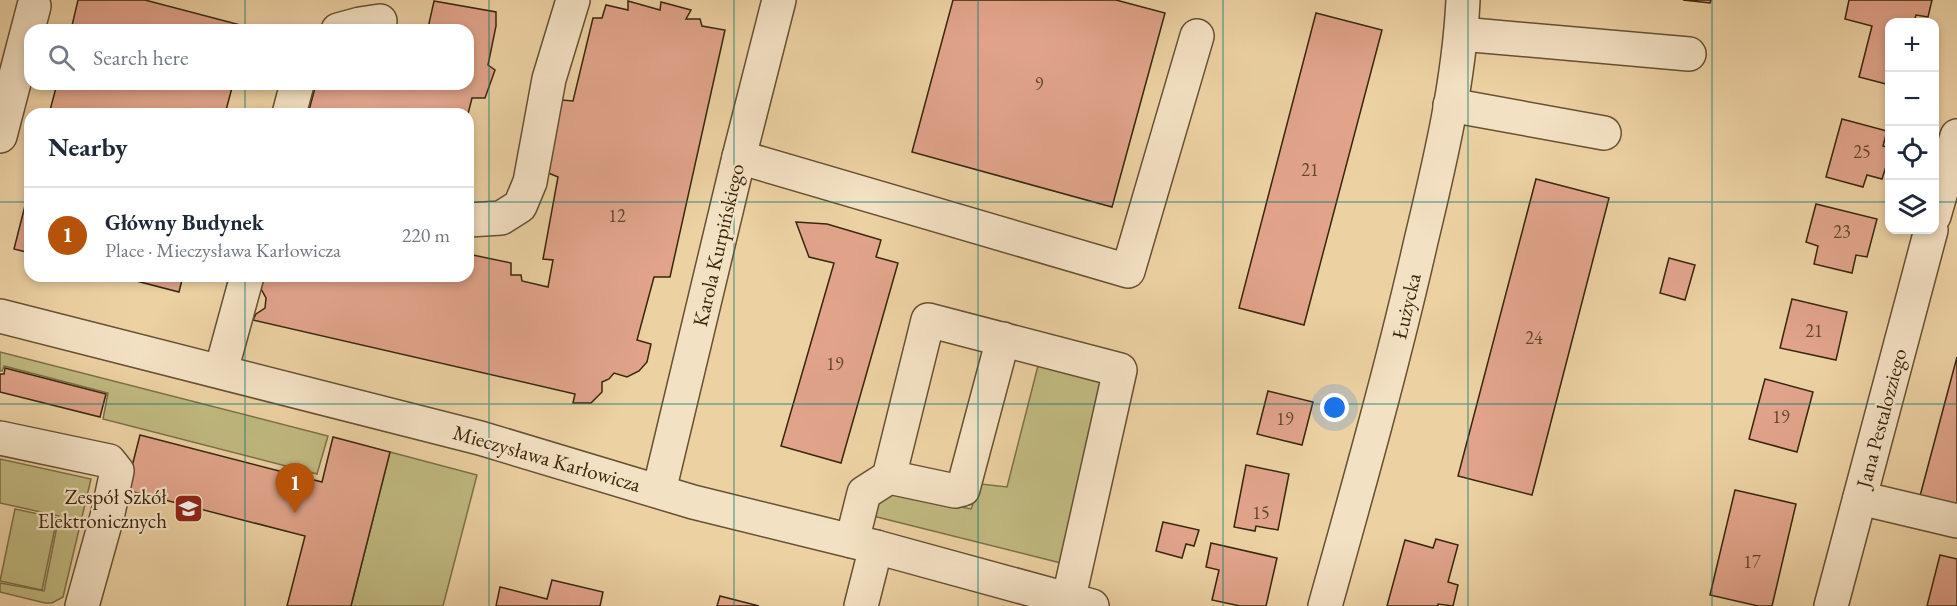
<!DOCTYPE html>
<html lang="en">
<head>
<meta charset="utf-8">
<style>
	body { margin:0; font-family:"EB Garamond",serif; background:#f2f2f3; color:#1f2937 }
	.controls { position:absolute; right:18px; top:18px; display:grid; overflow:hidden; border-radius:12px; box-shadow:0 3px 9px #0003 }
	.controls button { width:54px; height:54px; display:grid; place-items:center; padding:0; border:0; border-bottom:2px solid #e0e1e3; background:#fff; color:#1f2937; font:30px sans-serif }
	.you { position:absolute; left:1335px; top:408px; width:21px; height:21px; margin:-15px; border:4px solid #fff; border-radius:50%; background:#1a73e8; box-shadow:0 0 0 9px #1a73e833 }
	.badge { display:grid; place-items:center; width:39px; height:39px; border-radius:50%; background:#b45309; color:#fff; font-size:20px; font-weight:700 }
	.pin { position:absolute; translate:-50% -50px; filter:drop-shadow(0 2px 3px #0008) }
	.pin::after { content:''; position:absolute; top:32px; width:21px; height:18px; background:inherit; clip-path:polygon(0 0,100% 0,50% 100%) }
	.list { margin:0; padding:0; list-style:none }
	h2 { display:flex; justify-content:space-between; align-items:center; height:78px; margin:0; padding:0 24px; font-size:26px }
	h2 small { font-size:20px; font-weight:400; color:#747a83 }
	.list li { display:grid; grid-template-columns:39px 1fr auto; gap:18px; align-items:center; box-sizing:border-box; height:96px; padding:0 24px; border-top:2px solid #e0e1e3 }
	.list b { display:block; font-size:22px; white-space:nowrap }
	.list p { margin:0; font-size:20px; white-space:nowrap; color:#747a83 }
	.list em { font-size:20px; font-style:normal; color:#747a83 }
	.icon { flex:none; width:33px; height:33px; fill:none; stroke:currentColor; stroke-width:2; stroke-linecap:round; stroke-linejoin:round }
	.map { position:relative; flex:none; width:1957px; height:606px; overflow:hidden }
	.search { position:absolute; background:#fff; box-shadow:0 3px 9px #0003; left:24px; top:24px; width:450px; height:66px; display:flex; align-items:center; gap:15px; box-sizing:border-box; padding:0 21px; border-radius:18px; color:#747a83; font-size:22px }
	.panel { position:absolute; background:#fff; box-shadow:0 3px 9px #0003; left:24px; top:108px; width:450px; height:174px; border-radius:18px }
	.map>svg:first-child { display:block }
	.green { fill:#c0b980; stroke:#7c7046; stroke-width:1.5 }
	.building { fill:#e1a48b; stroke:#39260d; stroke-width:1.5 }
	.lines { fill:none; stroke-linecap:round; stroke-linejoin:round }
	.minor-casing { stroke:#665132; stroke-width:36 }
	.minor { stroke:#f3e1c3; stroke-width:33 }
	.grid { fill:none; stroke:#0f766e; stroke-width:1.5; stroke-opacity:0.55 }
	.labels { text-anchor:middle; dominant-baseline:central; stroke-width:4.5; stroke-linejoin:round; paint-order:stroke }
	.number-label { font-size:18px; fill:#63462c }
	.street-label { font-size:21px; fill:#39260d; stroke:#f3e1c3 }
	.poi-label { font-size:21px; fill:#39260d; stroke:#f3e1c3; text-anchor:end }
</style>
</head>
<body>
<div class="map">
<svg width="1957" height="606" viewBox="0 0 1957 606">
	<rect width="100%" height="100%" fill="#ecd1a3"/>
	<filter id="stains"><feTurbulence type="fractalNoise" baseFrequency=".00333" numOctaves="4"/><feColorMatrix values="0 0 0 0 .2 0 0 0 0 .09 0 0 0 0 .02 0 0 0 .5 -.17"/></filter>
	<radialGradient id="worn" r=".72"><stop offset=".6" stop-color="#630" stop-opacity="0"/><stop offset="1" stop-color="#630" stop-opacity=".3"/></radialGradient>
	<g class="green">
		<polygon points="0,352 328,436 317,474 103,419 108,393 4,366 2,371 0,371"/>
		<polygon points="1040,358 1100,374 1108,387 1061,563 869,515 882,491 971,509 981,484 1007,487"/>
		<polygon points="390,452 477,475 443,606 351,606"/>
		<polygon points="0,459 91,479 63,597 52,603 45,603 0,592 0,583 44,591 59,516 0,503"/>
		<polygon points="15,509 57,518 42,590 0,581"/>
	</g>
	<g class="building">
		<polygon points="78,0 145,0 248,27 247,30 71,30"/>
		<polygon points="953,0 1116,0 1165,13 1112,207 912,152"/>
		<polygon points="1683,0 1711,0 1710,3"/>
		<polygon points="1849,0 1932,0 1928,17 1916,15 1914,22 1890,22 1890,85 1859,77 1872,26 1845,19"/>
		<polygon points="434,1 496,12 496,26 488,65 495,70 485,98 472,98 468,114 308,114 316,84 468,84 468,30 415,30 416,26 428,28"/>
		<polygon points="628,1 660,10 661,2 691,10 686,19 700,19 702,26 725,30 670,277 654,277 637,340 651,344 647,362 639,371 627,377 614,373 609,379 602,382 602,392 591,403 573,403 575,394 253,320 256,314 265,308 266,298 260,287 262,276 468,276 468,254 511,263 511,275 521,275 522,281 548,287 553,260 543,259 558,177 546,172 562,100 573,101 593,18 602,18 606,5 628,10"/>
		<polygon points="1316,13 1382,30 1304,325 1239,308"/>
		<polygon points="57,84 233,84 225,114 49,114"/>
		<polygon points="1842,119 1887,131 1883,146 1890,148 1890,154 1882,179 1867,175 1863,187 1826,177"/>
		<polygon points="1536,179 1609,198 1532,495 1458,476"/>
		<polygon points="30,186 30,253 14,249"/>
		<polygon points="1816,204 1877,219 1867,257 1856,255 1852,273 1814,264 1818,246 1806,242"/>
		<polygon points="796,222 827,224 881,240 876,257 898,263 841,463 781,446 834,263 809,257"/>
		<polygon points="1669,258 1695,265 1685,300 1660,293"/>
		<polygon points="117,276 183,276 179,292"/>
		<polygon points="1792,299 1847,312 1836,360 1780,348"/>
		<polygon points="1957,357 1957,505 1920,496"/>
		<polygon points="5,368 106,394 100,417 0,392 0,374 4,374"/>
		<polygon points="1765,379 1813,392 1797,452 1749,439"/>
		<polygon points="1268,391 1313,402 1302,445 1257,434"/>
		<polygon points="140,435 322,482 333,437 390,452 351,606 287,606 305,536 126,490"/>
		<polygon points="1246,465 1289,474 1278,530 1256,526 1255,531 1234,527"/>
		<polygon points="1735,490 1796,504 1772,606 1758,606 1710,595"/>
		<polygon points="1163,522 1199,530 1194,546 1186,544 1182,558 1156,551"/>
		<polygon points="1436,539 1458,545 1448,582 1458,585 1453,606 1438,604 1438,606 1387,606 1405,540 1433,548"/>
		<polygon points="1211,543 1277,558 1266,606 1240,606 1212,600 1219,570 1206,567"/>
		<polygon points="1940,555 1957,559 1957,606 1927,606"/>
		<polygon points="552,580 603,592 600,606 496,606 500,587 547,599"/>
		<polygon points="720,596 759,606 717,606"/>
	</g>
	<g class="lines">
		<defs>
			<g id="minor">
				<polyline points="338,30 360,24 380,21"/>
				<polyline points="1461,34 1689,54"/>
				<polyline points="1450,105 1604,133"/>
				<polyline points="289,114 297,84"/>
				<polyline points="0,136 34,6"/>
				<polyline points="739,157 1128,271 1197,36"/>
				<polyline points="1934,216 1957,136"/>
				<polyline points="468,220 501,218 520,206 530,182 549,79 573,0"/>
				<polyline points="0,316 480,438 693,502 876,547 1092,606"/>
				<polyline points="221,371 247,276"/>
				<polyline points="0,438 109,461 117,471 108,513 82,606"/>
				<polyline points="889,477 955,491 963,489 1003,339"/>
				<polyline points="659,491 739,157 779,0"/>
				<polyline points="1860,498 1957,521"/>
				<polyline points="852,541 864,493 889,477 928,320 1120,370 1067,606"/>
				<polyline points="861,606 876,547"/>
				<path d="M1325 606C1359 485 1393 364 1421 241 1440 162 1459 82 1463 0"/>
				<polyline points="1831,606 1931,230"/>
			</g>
		</defs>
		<use href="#minor" class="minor-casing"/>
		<use href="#minor" class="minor"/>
	</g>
	<path class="grid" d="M245 0V30M489 0V606M734 0V606M978 0V606M1223 0V606M1468 0V606M1712 0V606M245 84V114M0 202H30M468 202H1890M1934 202H1957M245 276V606M0 404H1957"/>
	<defs>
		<symbol id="school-square" viewBox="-11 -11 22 22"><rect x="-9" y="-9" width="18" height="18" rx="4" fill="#8f2418" stroke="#f3e1c3"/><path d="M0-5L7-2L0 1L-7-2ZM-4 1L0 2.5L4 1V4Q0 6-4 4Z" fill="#fff"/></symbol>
	</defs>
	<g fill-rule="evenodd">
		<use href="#school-square" x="172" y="492" width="33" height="33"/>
	</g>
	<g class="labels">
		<g class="number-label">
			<text x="1039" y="83">9</text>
			<text x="1862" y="151">25</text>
			<text x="1310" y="169">21</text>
			<text x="617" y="215">12</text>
			<text x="1842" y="231">23</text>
			<text x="1814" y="330">21</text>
			<text x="1534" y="337">24</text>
			<text x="835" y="363">19</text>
			<text x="1781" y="416">19</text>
			<text x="1285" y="418">19</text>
			<text x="1261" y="512">15</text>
			<text x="1752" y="561">17</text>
		</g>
		<g class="street-label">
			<text transform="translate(718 245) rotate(-77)">Karola Kurpińskiego</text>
			<text transform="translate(1406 306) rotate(-77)">Łużycka</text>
			<text transform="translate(1881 418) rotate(-75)">Jana Pestalozziego</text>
			<text transform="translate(547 458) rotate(16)">Mieczysława Karłowicza</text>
		</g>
		<g class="poi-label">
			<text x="167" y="496">Zespół Szkół<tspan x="167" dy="24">Elektronicznych</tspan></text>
		</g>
	</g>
	<rect width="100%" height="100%" filter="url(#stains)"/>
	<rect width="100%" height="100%" fill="url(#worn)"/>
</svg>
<div class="controls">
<button>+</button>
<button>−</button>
<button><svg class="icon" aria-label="locate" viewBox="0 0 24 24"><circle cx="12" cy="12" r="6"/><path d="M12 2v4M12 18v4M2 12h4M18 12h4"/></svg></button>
<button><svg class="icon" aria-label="layers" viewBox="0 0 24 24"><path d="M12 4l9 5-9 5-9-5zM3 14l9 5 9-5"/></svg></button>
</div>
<div class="you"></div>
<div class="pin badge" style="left:295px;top:513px">1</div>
<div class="search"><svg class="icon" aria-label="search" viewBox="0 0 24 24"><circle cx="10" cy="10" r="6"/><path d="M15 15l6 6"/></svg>Search here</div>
<section class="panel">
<h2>Nearby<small></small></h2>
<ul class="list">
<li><span class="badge">1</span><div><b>Główny Budynek</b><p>Place · Mieczysława Karłowicza</p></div><em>220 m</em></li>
</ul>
</section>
</div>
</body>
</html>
